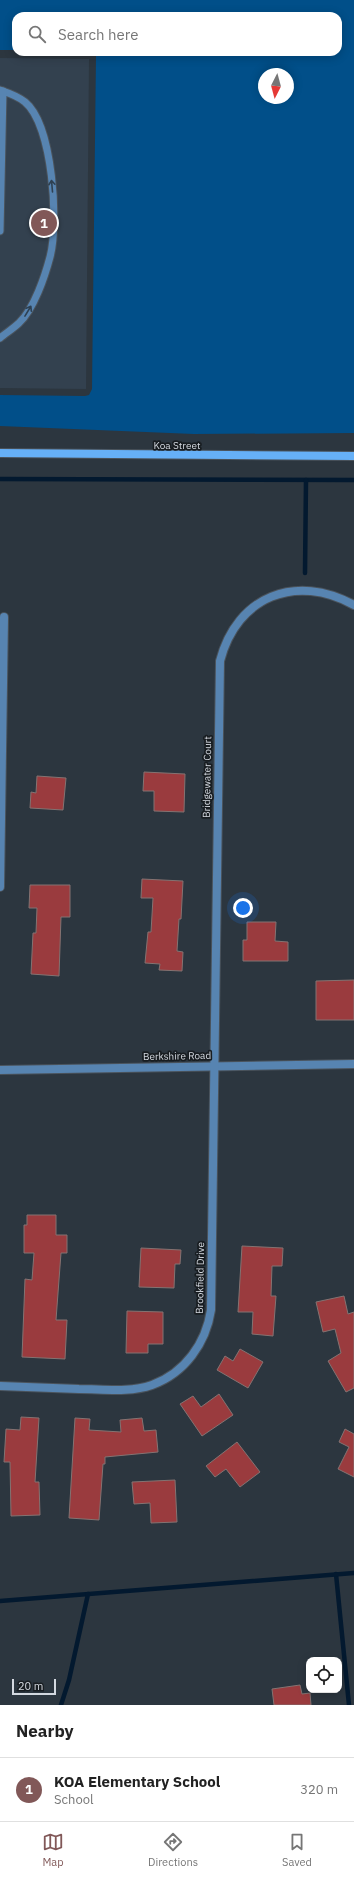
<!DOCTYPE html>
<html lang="en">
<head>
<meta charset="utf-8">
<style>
	body { margin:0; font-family:"IBM Plex Sans",sans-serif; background:#f6f6f6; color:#222 }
	.controls { position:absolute; right:12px; bottom:12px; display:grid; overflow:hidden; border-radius:8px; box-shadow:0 2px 10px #0003 }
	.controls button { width:36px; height:36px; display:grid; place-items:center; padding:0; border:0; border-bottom:1px solid #e0e0e0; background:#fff; color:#222; font:20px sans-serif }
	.compass { position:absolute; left:258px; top:68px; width:36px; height:36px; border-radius:50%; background:#fff; box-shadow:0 2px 10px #0003; rotate:186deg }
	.scale { position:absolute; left:12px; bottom:10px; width:44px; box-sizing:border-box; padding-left:4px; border:2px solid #d4d9e0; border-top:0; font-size:11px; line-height:14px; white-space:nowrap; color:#d4d9e0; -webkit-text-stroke:3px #181d21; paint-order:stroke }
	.you { position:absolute; left:243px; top:908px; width:14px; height:14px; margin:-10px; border:3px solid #fff; border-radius:50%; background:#1a73e8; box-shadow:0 0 0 6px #1a73e833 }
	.badge { display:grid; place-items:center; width:26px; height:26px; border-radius:50%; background:#815858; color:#fff; font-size:13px; font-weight:700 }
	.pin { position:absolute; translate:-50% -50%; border:2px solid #fff; box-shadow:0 1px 4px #0006 }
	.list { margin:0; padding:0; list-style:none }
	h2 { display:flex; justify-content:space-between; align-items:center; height:52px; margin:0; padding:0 16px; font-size:17px }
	h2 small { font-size:13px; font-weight:400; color:#767676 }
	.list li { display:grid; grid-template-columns:26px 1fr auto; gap:12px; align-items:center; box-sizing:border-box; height:64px; padding:0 16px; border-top:1px solid #e0e0e0 }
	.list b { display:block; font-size:15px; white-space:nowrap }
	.list p { margin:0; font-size:13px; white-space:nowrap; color:#767676 }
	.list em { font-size:13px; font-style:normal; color:#767676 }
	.icon { flex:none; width:22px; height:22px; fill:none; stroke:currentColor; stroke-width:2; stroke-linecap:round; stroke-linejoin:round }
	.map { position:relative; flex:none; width:354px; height:1705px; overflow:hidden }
	.search { position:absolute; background:#fff; box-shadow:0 2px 10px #0003; left:12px; right:12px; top:12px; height:44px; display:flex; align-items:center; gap:10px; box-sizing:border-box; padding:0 14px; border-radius:12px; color:#767676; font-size:15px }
	.sheet { height:116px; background:#fff }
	nav { display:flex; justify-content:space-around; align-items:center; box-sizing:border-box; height:56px; border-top:1px solid #e0e0e0; background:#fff; font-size:11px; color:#767676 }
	nav a { display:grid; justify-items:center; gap:2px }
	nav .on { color:#815858 }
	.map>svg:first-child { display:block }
	.built { fill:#33414f }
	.green { fill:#014f89; fill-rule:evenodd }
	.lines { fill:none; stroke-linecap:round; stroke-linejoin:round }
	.stream { stroke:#03192f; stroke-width:4.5 }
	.building { fill:#9a3b3e; stroke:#847372 }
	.lane-casing { stroke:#4a535c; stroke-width:9 }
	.street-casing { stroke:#4a535c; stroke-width:10 }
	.secondary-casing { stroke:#4a535c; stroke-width:10 }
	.lane { stroke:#5784b1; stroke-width:7 }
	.street { stroke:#5784b1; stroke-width:8 }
	.secondary { stroke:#66b0f7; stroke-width:8 }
	.oneway { stroke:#2e4153 }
	.labels { text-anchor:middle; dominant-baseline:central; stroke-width:3.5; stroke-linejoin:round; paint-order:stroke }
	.street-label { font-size:10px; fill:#d4d9e0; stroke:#181d21 }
</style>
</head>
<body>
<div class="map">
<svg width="354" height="1705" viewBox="0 0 354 1705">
	<rect width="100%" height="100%" fill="#2c363f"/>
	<polygon class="built" points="0,58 89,59 86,389 0,388"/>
	<path class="green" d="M0 0H354V433L194 434 0 426V395L85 396 89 395 92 389 96 56 91 52H338V16H16V50H0ZM264 74H288V98H264Z"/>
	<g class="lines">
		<g class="stream">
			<polyline points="0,479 354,480"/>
			<polyline points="305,573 306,480"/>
			<polyline points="336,1574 349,1705"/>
			<polyline points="0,1601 354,1573"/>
			<polyline points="61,1705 69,1680 88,1594"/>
		</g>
	</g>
	<g class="building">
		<polygon points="144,772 185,774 184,812 154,811 154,791 143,791"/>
		<polygon points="37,776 66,778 63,810 30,808 31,792 36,793"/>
		<polygon points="142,879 183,881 181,919 179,919 177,951 183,952 182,971 159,970 160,964 145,963 148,932 151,932 153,898 141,898"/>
		<polygon points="30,885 70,885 70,917 61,917 59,976 31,974 33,933 36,933 37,908 29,908"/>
		<polygon points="247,922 276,922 275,941 288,942 288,961 243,961 243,940 247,940"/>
		<polygon points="354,980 354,1020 316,1020 316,981"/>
		<polygon points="27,1215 56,1215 56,1235 67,1235 67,1253 61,1253 56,1320 67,1320 65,1359 22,1357 25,1279 32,1280 34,1253 24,1253 24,1225 27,1225"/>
		<polygon points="242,1246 283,1248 282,1266 272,1266 271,1296 276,1296 273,1336 252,1334 253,1312 238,1312"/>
		<polygon points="141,1248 181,1250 180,1264 175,1264 174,1288 139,1287"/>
		<polygon points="344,1296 348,1314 354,1312 354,1388 346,1392 328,1361 341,1353 335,1329 323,1332 316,1302"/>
		<polygon points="127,1311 163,1312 163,1344 148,1344 148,1353 126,1353"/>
		<polygon points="240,1349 263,1362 248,1388 217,1370 225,1356 233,1361"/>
		<polygon points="219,1394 233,1415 202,1436 180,1404 193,1396 201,1407"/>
		<polygon points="21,1417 39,1418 35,1482 39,1482 40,1515 11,1516 10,1462 4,1462 6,1429 20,1430"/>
		<polygon points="75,1418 90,1419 89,1430 121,1432 120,1420 142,1418 144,1431 156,1430 158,1452 105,1457 105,1464 103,1464 99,1520 69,1518"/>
		<polygon points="345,1429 354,1434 354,1477 338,1469 349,1447 339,1442"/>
		<polygon points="237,1442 260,1472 240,1487 226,1469 215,1477 206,1466"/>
		<polygon points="175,1480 177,1522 151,1523 150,1503 134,1504 132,1482"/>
		<polygon points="300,1685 302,1694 310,1693 311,1705 274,1705 272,1689"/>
	</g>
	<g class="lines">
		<defs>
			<g id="lane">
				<path d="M0 90C9 93 18 96 25 102 53 125 59 224 50 257 45 276 34 309 19 323 14 328 6 333 0 338"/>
				<polyline points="0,231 3,91"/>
			</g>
			<g id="street">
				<polyline points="0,887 4,617"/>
				<polyline points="0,1070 354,1064"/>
				<path d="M0 1386C26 1387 53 1388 79 1389 103 1389 129 1393 152 1385 185 1373 206 1343 211 1310L220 661C237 596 296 573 354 605"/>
			</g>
			<polyline id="secondary" points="0,453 354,456"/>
		</defs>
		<use href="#lane" class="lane-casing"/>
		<use href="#street" class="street-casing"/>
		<use href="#secondary" class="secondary-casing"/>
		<use href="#lane" class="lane"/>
		<use href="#street" class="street"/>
		<use href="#secondary" class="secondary"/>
	</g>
	<defs><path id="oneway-shaft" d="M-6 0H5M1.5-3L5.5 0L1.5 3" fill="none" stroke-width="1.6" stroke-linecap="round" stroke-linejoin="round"/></defs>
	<g class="oneway">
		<use href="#oneway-shaft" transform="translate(52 186) rotate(-95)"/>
		<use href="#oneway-shaft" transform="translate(28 311) rotate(-59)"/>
	</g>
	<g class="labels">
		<g class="street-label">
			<text x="177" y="445">Koa Street</text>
			<text transform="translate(207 777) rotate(-89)">Bridgewater Court</text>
			<text transform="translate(177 1056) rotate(-1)">Berkshire Road</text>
			<text transform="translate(200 1278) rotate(-89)">Brookfield Drive</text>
		</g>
	</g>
</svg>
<div class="controls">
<button><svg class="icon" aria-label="locate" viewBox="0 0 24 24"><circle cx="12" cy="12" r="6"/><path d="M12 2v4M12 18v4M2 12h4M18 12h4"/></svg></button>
</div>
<svg class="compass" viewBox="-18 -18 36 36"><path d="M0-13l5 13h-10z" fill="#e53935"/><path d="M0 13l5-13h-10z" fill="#767676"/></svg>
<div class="scale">20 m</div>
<div class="you"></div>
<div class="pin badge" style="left:44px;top:223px">1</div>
<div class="search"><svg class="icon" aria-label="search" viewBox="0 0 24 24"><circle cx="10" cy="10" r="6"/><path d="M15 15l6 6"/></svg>Search here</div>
</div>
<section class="sheet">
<h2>Nearby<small></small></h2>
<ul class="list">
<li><span class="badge">1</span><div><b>KOA Elementary School</b><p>School</p></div><em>320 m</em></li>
</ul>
</section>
<nav>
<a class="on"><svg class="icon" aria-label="map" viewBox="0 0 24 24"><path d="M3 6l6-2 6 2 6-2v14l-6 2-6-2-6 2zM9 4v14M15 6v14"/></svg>Map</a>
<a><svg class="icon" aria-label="directions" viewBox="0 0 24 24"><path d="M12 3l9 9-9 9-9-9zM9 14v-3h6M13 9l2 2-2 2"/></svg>Directions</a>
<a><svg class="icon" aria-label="saved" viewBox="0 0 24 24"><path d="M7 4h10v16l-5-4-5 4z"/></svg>Saved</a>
</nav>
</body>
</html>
